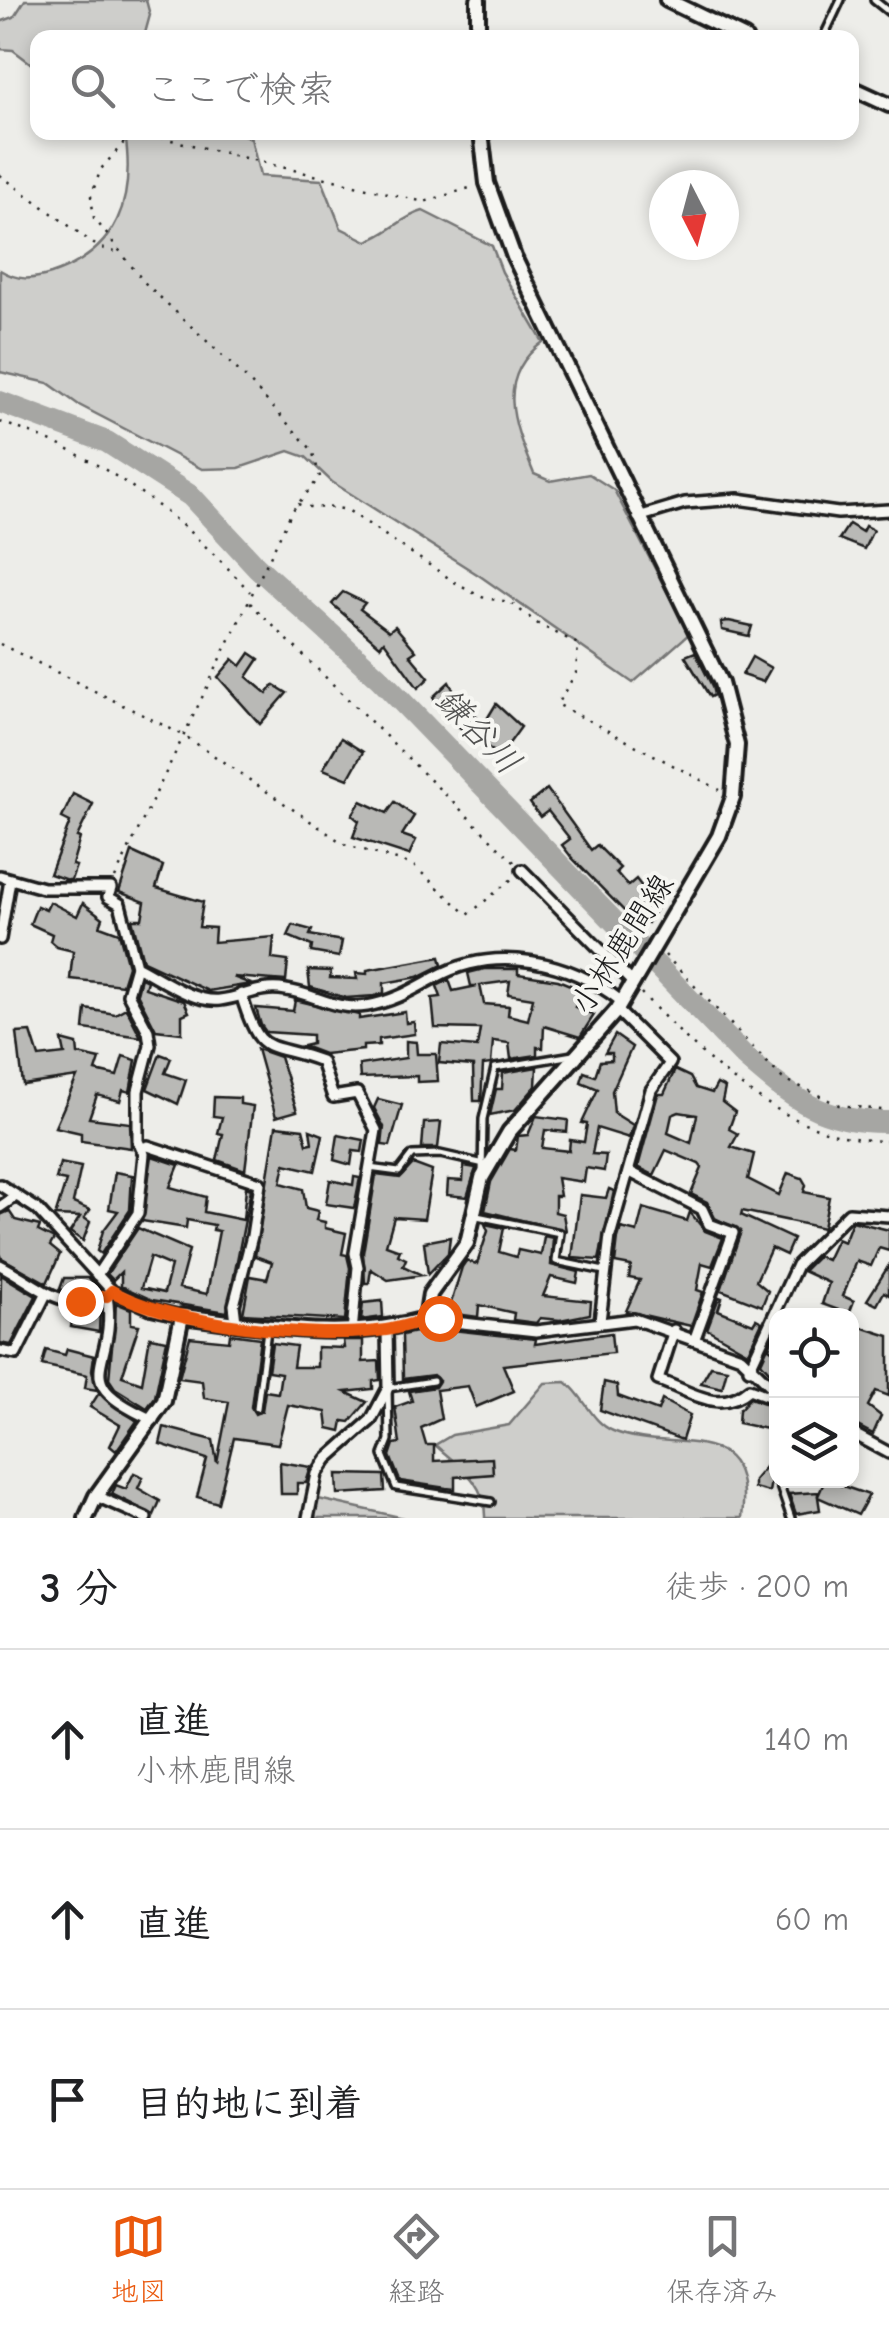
<!DOCTYPE html>
<html lang="ja">
<head>
<meta charset="utf-8">
<style>
	body { margin:0; font-family:"Comic Neue","Klee One",sans-serif; background:#f6f6f6; color:#202124 }
	.controls { position:absolute; right:30px; bottom:30px; display:grid; overflow:hidden; border-radius:20px; box-shadow:0 5px 15px #0003 }
	.controls button { width:90px; height:90px; display:grid; place-items:center; padding:0; border:0; border-bottom:2px solid #e0e0e0; background:#fff; color:#202124; font:50px sans-serif }
	.compass { position:absolute; left:649px; top:170px; width:90px; height:90px; border-radius:50%; background:#fff; box-shadow:0 5px 15px #0003; rotate:174deg }
	.stop { position:absolute; width:30px; height:30px; margin:-22px; border:8px solid #ea580c; border-radius:50%; background:#fff }
	.stop.end { background:#ea580c; border-color:#fff; box-shadow:0 2px 10px #0008 }
	.list { margin:0; padding:0; list-style:none }
	h2 { display:flex; justify-content:space-between; align-items:center; height:130px; margin:0; padding:0 40px; font-size:42px }
	h2 small { font-size:32px; font-weight:400; color:#757577 }
	.list li { display:grid; grid-template-columns:65px 1fr auto; gap:30px; align-items:center; box-sizing:border-box; height:180px; padding:0 40px; border-top:2px solid #e0e0e0 }
	.list b { display:block; font-size:38px; white-space:nowrap }
	.list p { margin:0; font-size:32px; white-space:nowrap; color:#757577 }
	.list em { font-size:32px; font-style:normal; color:#757577 }
	.icon { flex:none; width:55px; height:55px; fill:none; stroke:currentColor; stroke-width:2; stroke-linecap:round; stroke-linejoin:round }
	.map { position:relative; flex:none; width:889px; height:1518px; overflow:hidden }
	.search { position:absolute; background:#fff; box-shadow:0 5px 15px #0003; left:30px; right:30px; top:30px; height:110px; display:flex; align-items:center; gap:25px; box-sizing:border-box; padding:0 35px; border-radius:20px; color:#757577; font-size:38px }
	.sheet { height:670px; background:#fff }
	nav { display:flex; justify-content:space-around; align-items:center; box-sizing:border-box; height:140px; border-top:2px solid #e0e0e0; background:#fff; font-size:28px; color:#757577 }
	nav a { display:grid; justify-items:center; gap:5px }
	nav .on { color:#ea580c }
	.map>svg:first-child { display:block }
	.green { fill:#cececb; stroke:#757574; stroke-width:2.5 }
	.lines { fill:none; stroke-linecap:round; stroke-linejoin:round }
	.river { stroke:#a6a6a3; stroke-width:22 }
	.building { fill:#b9b9b6; stroke:#1c1c1c; stroke-width:2.5; fill-rule:evenodd }
	.lane-casing { stroke:#1c1c1c; stroke-width:12 }
	.street-casing { stroke:#1c1c1c; stroke-width:16 }
	.secondary-casing { stroke:#1c1c1c; stroke-width:20 }
	.path { stroke:#1c1c1c; stroke-width:2.5; stroke-dasharray:2.5 8; stroke-linecap:butt }
	.lane { stroke:#f6f6f2; stroke-width:5 }
	.street { stroke:#f6f6f2; stroke-width:9 }
	.secondary { stroke:#f6f6f2; stroke-width:12 }
	.route { stroke:#ea580c; stroke-width:12 }
	.labels { text-anchor:middle; dominant-baseline:central; stroke-width:8; stroke-linejoin:round; paint-order:stroke }
	.street-label { font-size:32px; fill:#1c1c1c; stroke:#f6f6f2 }
	.water-label { font-size:35px; font-style:italic; fill:#535352; stroke:#f6f6f2 }
</style>
</head>
<body>
<div class="map">
<svg width="889" height="1518" viewBox="0 0 889 1518">
	<rect width="100%" height="100%" fill="#edede9"/>
	<filter id="ink" filterUnits="userSpaceOnUse"><feTurbulence type="fractalNoise" baseFrequency=".01" numOctaves="2"/><feDisplacementMap in="SourceGraphic" scale="20" xChannelSelector="R" yChannelSelector="G"/><feConvolveMatrix kernelMatrix="1 2 1 2 8 2 1 2 1" color-interpolation-filters="sRGB"/></filter>
	<g filter="url(#ink)">
		<g class="green">
			<polygon points="25,0 146,0 150,15 144,37 38,38 37,68 13,50 0,49 0,22 14,17"/>
			<path d="M237 132 251 138 260 176 322 180 341 228 367 241C389 234 401 217 423 211L492 246 502 272 543 342C493 379 515 427 534 474L550 481 589 474 614 490 689 634 633 683 480 576 332 482 306 457 289 451 239 468 202 469 79 405 48 383 0 372V270C18 281 31 280 51 274 119 251 135 199 125 133Z"/>
			<path d="M566 1382C585 1396 591 1422 613 1431 673 1455 754 1415 742 1518H485C486 1482 460 1467 435 1445L452 1435 509 1425 545 1383Z"/>
			<polygon points="314,1498 404,1518 314,1518"/>
		</g>
		<g class="lines">
			<path class="river" d="M0 402 107 442 191 496 257 567 380 679 745 1057C793 1099 822 1123 889 1122"/>
		</g>
		<g class="building">
			<polygon points="849,524 862,532 865,526 873,530 864,549 839,539"/>
			<polygon points="343,592 365,603 360,609 389,631 395,626 416,651 410,655 429,678 418,688 384,641 380,646 332,604"/>
			<polygon points="729,621 752,626 749,636 722,630 721,622"/>
			<polygon points="695,652 712,686 714,695 710,697 685,656"/>
			<polygon points="250,653 259,659 247,677 267,694 274,685 287,693 260,724 218,677 233,659 241,666"/>
			<polygon points="752,657 771,668 763,682 742,675"/>
			<polygon points="449,682 456,695 441,711 433,697"/>
			<polygon points="496,704 521,727 500,756 455,724 470,709 484,724"/>
			<polygon points="341,738 363,752 348,779 323,769"/>
			<polygon points="547,789 591,850 597,845 620,868 616,872 628,886 636,879 649,896 657,889 664,894 648,923 628,915 572,858 562,845 570,839 548,811 540,817 530,803"/>
			<polygon points="73,794 93,804 77,837 80,838 72,865 76,866 71,880 67,880 50,874 70,822 62,818"/>
			<polygon points="361,801 387,813 395,802 414,816 402,835 416,840 409,855 353,837 359,821 352,815"/>
			<polygon points="132,852 163,866 156,888 203,902 199,927 215,928 214,942 274,937 272,959 288,961 286,981 233,977 251,984 208,991 143,961 132,919 142,919 145,902 119,892"/>
			<polygon points="50,902 77,916 83,903 103,918 100,926 119,933 128,966 122,985 70,979 73,951 57,947 50,941 52,934 30,924 37,906 46,910"/>
			<polygon points="293,925 312,930 310,935 342,941 339,957 311,952 312,946 288,936"/>
			<polygon points="440,957 442,965 418,977 384,983 384,993 375,996 346,998 310,987 308,970 331,971 330,978 357,979 356,973 367,974 367,970"/>
			<path d="M484 969H518V974L558 980 575 987 576 984 586 988 575 1007 594 1015 580 1037 544 1026 543 1048 537 1047V1055L511 1059 509 1043 493 1041 491 1064 483 1065 481 1101H474L473 1066 439 1063 441 1044 477 1047 480 1029 435 1028 432 998 441 997 437 986 449 980 453 991 477 986H471L468 973ZM510 981 508 994 533 998 528 1020 508 1015 509 1006 484 1004 480 985Z"/>
			<polygon points="141,978 147,981 145,988 184,1001 189,1012 182,1015 182,1033 156,1030 137,993"/>
			<polygon points="295,1000 359,1015 359,1019 405,1012 406,1023 414,1022 415,1034 379,1039 379,1045 363,1046 363,1050 324,1054 303,1046 312,1044 312,1035 266,1032 261,1025 256,1008 293,1011"/>
			<polygon points="126,1008 141,1037 84,1029 86,1009 115,1014"/>
			<polygon points="31,1032 39,1057 65,1054 62,1040 77,1044 78,1054 100,1059 96,1071 117,1076 123,1056 136,1060 130,1092 123,1090 120,1101 97,1095 89,1118 130,1123 131,1148 81,1141 81,1133 55,1127 77,1077 23,1085 17,1033"/>
			<polygon points="615,1035 632,1047 612,1091 614,1113 633,1125 629,1138 597,1128 592,1154 606,1155 604,1171 586,1168 584,1182 557,1178 560,1196 555,1196 555,1212 563,1214 566,1231 485,1211 491,1182 510,1149 516,1150 518,1136 528,1135 536,1116 568,1120 567,1132 545,1130 542,1148 569,1151 570,1140 584,1142 587,1124 582,1123 598,1089 581,1082 584,1072 595,1076 600,1061 612,1060 612,1053 605,1053"/>
			<polygon points="406,1041 416,1042 417,1054 436,1054 438,1081 417,1082 417,1076 360,1078 359,1065 406,1058"/>
			<polygon points="257,1049 280,1057 297,1111 276,1117"/>
			<polygon points="160,1054 171,1058 165,1073 186,1080 178,1104 147,1089"/>
			<polygon points="537,1067 536,1086 515,1110 490,1115 496,1089 502,1089 503,1073"/>
			<path d="M675 1070 690 1077 696 1088 712 1093 717 1084 725 1088 722 1102 735 1112 729 1129 738 1134 731 1147 754 1154 748 1179 779 1195 788 1173 802 1178 806 1185 804 1192 829 1197 823 1228 742 1211 741 1215 793 1239 786 1255 771 1248 756 1281 768 1291 762 1306 721 1290 741 1231 715 1218 707 1202 691 1194 702 1168 699 1164 666 1150 654 1175 638 1167 658 1094H664ZM679 1112 697 1115 691 1143 668 1133 672 1115Z"/>
			<polygon points="214,1097 240,1098 240,1104 253,1106 245,1170 217,1160 223,1134 218,1133 222,1117 213,1116"/>
			<polygon points="378,1099 402,1105 390,1146 382,1145 384,1127 374,1108"/>
			<polygon points="441,1122 438,1148 422,1148 424,1123"/>
			<polygon points="276,1126 303,1129 307,1144 312,1143 310,1130 323,1135 315,1171 285,1164 281,1183 303,1189 306,1208 318,1211 316,1220 325,1222 325,1228 346,1233 342,1254 347,1255 350,1268 345,1320 243,1314 250,1276 267,1279 272,1262 255,1256"/>
			<polygon points="338,1135 364,1140 362,1152 353,1151 351,1165 334,1160"/>
			<path d="M152 1156 179 1165 170 1187 206 1197 204 1212 243 1220 246 1187 251 1189 227 1312 152 1300 121 1286V1272L113 1280 107 1274 138 1228 189 1250 179 1288 207 1294 219 1231 213 1230 214 1225 187 1220 186 1228 142 1221ZM150 1257 171 1266 164 1293 141 1288Z"/>
			<polygon points="60,1163 81,1167 73,1203 90,1210 84,1218 90,1222 83,1241 70,1232 80,1217 55,1216 66,1181 56,1179"/>
			<polygon points="413,1164 432,1171 424,1219 394,1217 386,1245 400,1250 398,1255 406,1259 403,1266 422,1275 388,1280 371,1269 369,1283 365,1283 363,1253 376,1175 400,1178"/>
			<polygon points="464,1166 476,1168 467,1197 447,1195 448,1180 463,1181"/>
			<polygon points="115,1172 132,1175 130,1210 101,1254 97,1251 103,1231 118,1211 109,1209"/>
			<polygon points="354,1177 360,1178 354,1208 326,1204 330,1180 353,1185"/>
			<polygon points="609,1189 614,1191 599,1260 572,1258 580,1195 606,1198"/>
			<polygon points="643,1208 687,1221 690,1212 705,1231 723,1238 712,1266 702,1263 697,1290 703,1292 691,1326 626,1311 640,1280 629,1278 631,1266 615,1263 618,1238 621,1228 637,1232"/>
			<polygon points="9,1211 15,1220 40,1226 38,1231 54,1239 50,1246 60,1254 47,1283 0,1257 0,1215"/>
			<polygon points="852,1221 889,1230 889,1251 879,1248 871,1266 857,1261 843,1296 854,1301 849,1314 822,1304 829,1283 803,1271 818,1256 827,1260 837,1239 844,1242"/>
			<polygon points="485,1224 504,1228 499,1252 516,1257 518,1250 541,1255 544,1236 553,1238 551,1265 579,1272 577,1283 551,1277 543,1296 591,1301 590,1314 560,1320 540,1318 536,1323 513,1320 514,1313 479,1305 478,1317 448,1313 462,1267 466,1261 477,1264 488,1231"/>
			<polygon points="450,1237 448,1253 428,1274 424,1242"/>
			<polygon points="889,1265 889,1295 884,1292 877,1305 867,1300"/>
			<polygon points="1,1275 36,1296 11,1345 0,1343"/>
			<polygon points="64,1278 89,1278 99,1289 68,1292 60,1289"/>
			<polygon points="719,1297 722,1298 718,1310 753,1324 756,1319 762,1322 748,1352 707,1329"/>
			<polygon points="382,1301 383,1317 361,1320 363,1303"/>
			<polygon points="116,1303 131,1309 131,1324 139,1325 122,1376 142,1383 150,1337 167,1340 155,1397 147,1408 115,1388 109,1379"/>
			<polygon points="100,1306 99,1332 71,1327 73,1313 88,1314 87,1309"/>
			<polygon points="858,1326 889,1336 889,1396 876,1391 868,1406 881,1416 873,1434 852,1423 852,1343"/>
			<polygon points="434,1328 536,1339 535,1344 611,1333 613,1353 503,1365 514,1391 476,1407 468,1386 436,1390 441,1419 421,1428 426,1445 434,1445 434,1461 492,1458 493,1474 455,1477 455,1489 446,1488 400,1481 390,1456 394,1444 400,1443 395,1407 412,1401 409,1391 435,1387 439,1381 433,1375 403,1379 402,1335"/>
			<polygon points="776,1329 769,1348 776,1353 776,1379 761,1362"/>
			<polygon points="230,1334 260,1338 251,1407 255,1414 262,1411 265,1391 278,1393 281,1373 268,1371 272,1343 296,1346 293,1367 317,1367 317,1347 344,1348 343,1340 363,1340 363,1362 379,1361 380,1380 373,1381 373,1389 345,1392 367,1402 350,1422 343,1421 341,1431 328,1428 326,1412 288,1405 278,1444 234,1438 218,1503 197,1497 207,1459 160,1444 164,1427 213,1440 217,1463 229,1402 204,1398 202,1381 179,1378 190,1337 229,1341"/>
			<polygon points="67,1349 94,1356 92,1370 97,1390 85,1388 87,1375 42,1365 46,1350 65,1355"/>
			<polygon points="711,1366 727,1369 722,1388 701,1383"/>
			<polygon points="604,1382 617,1385 618,1396 658,1411 662,1400 690,1415 682,1440 600,1410"/>
			<polygon points="99,1393 137,1421 116,1451 110,1446 120,1425 90,1407"/>
			<polygon points="750,1398 776,1407 776,1431 738,1423 739,1410"/>
			<polygon points="776,1454 769,1492 754,1488 754,1480"/>
			<polygon points="280,1462 311,1467 306,1483 297,1483 297,1494 281,1494"/>
			<polygon points="134,1473 143,1477 138,1488 160,1501 154,1515 112,1494 116,1485 126,1489"/>
			<polygon points="337,1474 384,1475 385,1491 338,1494"/>
			<polygon points="825,1480 869,1495 858,1515 818,1497 820,1510 796,1514 789,1494 818,1492 818,1496"/>
		</g>
		<g class="lines">
			<defs>
				<g id="lane">
					<polyline points="874,0 889,12"/>
					<polyline points="823,38 841,0"/>
					<polyline points="369,1168 399,1172 412,1155 440,1154 480,1163"/>
					<polyline points="482,1175 483,1119 495,1068 573,1055"/>
					<polyline points="477,1216 560,1233 556,1261 604,1271"/>
					<polyline points="433,1381 388,1388 389,1440 383,1455 396,1487 491,1502"/>
					<polyline points="257,1408 267,1330"/>
					<polyline points="778,1480 791,1518"/>
				</g>
				<g id="street">
					<polyline points="638,517 685,503 738,499 838,513 889,510"/>
					<polyline points="522,870 631,981"/>
					<path d="M0 876 43 888H111L108 897 120 904 136 966C160 978 193 1003 220 1000 245 997 260 985 286 990 316 994 334 1011 367 1006 395 1001 412 990 436 977 496 944 570 961 621 1001"/>
					<polyline points="0,939 10,880"/>
					<path d="M241 994C261 1060 266 1040 321 1061L333 1097 357 1093 376 1130 355 1253 358 1267 352 1332"/>
					<polyline points="141,1148 148,1146 260,1183 252,1236 234,1305 236,1322"/>
					<polyline points="630,1172 702,1209 709,1224 733,1233 695,1338"/>
					<polyline points="0,1185 37,1209 112,1291 151,1309 182,1316"/>
					<polyline points="0,1207 16,1196"/>
					<path d="M0 1265C36 1283 67 1318 110 1293"/>
					<polyline points="97,1275 138,1213 144,1154 138,1141 138,1091 150,1045 148,1031 128,994 136,966"/>
					<path d="M107 1296C119 1368 61 1379 153 1420"/>
					<polyline points="426,1319 536,1331 634,1319 741,1357 776,1391"/>
					<polyline points="600,1321 610,1236 651,1090 670,1063 617,1010"/>
					<path d="M674 1330 658 1380C693 1392 719 1415 749 1389L776 1399"/>
					<polyline points="0,1351 16,1354 45,1296"/>
					<polyline points="749,1369 797,1265 849,1213 889,1216"/>
					<polyline points="852,1433 889,1453"/>
					<polyline points="96,1496 146,1518"/>
					<polyline points="308,1518 317,1474 327,1459 371,1420 388,1388 387,1330"/>
				</g>
				<g id="secondary">
					<polyline points="667,0 745,38"/>
					<polyline points="478,38 478,0"/>
					<polyline points="852,88 889,105"/>
					<path d="M86 1518 96 1496 164 1401 182 1316C265 1326 344 1342 426 1319L430 1294 467 1243 482 1178 509 1132 617 1010 719 836 733 797 737 745 721 683 514 257 487 183 481 132"/>
				</g>
			</defs>
			<use href="#lane" class="lane-casing"/>
			<use href="#street" class="street-casing"/>
			<use href="#secondary" class="secondary-casing"/>
			<g class="path">
				<polyline points="0,175 98,247 122,254"/>
				<path d="M0 422C101 455 180 514 250 592"/>
				<path d="M298 504C316 511 330 504 349 511L462 587 484 598 510 602 538 624 578 644 576 673 557 704 720 790"/>
				<polyline points="250,603 515,863"/>
				<polyline points="0,644 185,736 344,844 413,865 468,915 513,878"/>
				<polyline points="115,878 292,511 320,477 312,450 246,378 144,282 94,218 91,196 101,169 127,139 151,135 424,202 476,186"/>
				<polyline points="665,955 782,1078 839,1105 889,1111"/>
				<path d="M641 993C709 1063 786 1141 889 1141"/>
			</g>
			<use href="#lane" class="lane"/>
			<use href="#street" class="street"/>
			<use href="#secondary" class="secondary"/>
		</g>
	</g>
	<g class="lines" filter="url(#ink)">
		<path class="route" d="M80 1301 107 1296 112 1291C171 1325 318 1340 386 1330 404 1327 421 1320 439 1318"/>
	</g>
	<g class="labels">
		<g class="street-label">
			<text transform="translate(622 944) rotate(-57)">小林鹿間線</text>
		</g>
		<g class="water-label">
			<text transform="translate(478 731) rotate(46)">鎌谷川</text>
		</g>
	</g>
</svg>
<div class="controls">
<button><svg class="icon" aria-label="locate" viewBox="0 0 24 24"><circle cx="12" cy="12" r="6"/><path d="M12 2v4M12 18v4M2 12h4M18 12h4"/></svg></button>
<button><svg class="icon" aria-label="layers" viewBox="0 0 24 24"><path d="M12 4l9 5-9 5-9-5zM3 14l9 5 9-5"/></svg></button>
</div>
<svg class="compass" viewBox="-18 -18 36 36"><path d="M0-13l5 13h-10z" fill="#e53935"/><path d="M0 13l5-13h-10z" fill="#757577"/></svg>
<div class="stop" style="left:439px;top:1318px"></div>
<div class="stop end" style="left:80px;top:1301px"></div>
<div class="search"><svg class="icon" aria-label="search" viewBox="0 0 24 24"><circle cx="10" cy="10" r="6"/><path d="M15 15l6 6"/></svg>ここで検索</div>
</div>
<section class="sheet">
<h2>3 分<small>徒歩 · 200 m</small></h2>
<ul class="list">
<li><svg class="icon" aria-label="ahead" viewBox="0 0 24 24"><path d="M12 20V5M6 11l6-6 6 6"/></svg><div><b>直進</b><p>小林鹿間線</p></div><em>140 m</em></li>
<li><svg class="icon" aria-label="ahead" viewBox="0 0 24 24"><path d="M12 20V5M6 11l6-6 6 6"/></svg><div><b>直進</b></div><em>60 m</em></li>
<li><svg class="icon" aria-label="arrive" viewBox="0 0 24 24"><path d="M6 21V4h12l-3 4 3 4H6"/></svg><div><b>目的地に到着</b></div></li>
</ul>
</section>
<nav>
<a class="on"><svg class="icon" aria-label="map" viewBox="0 0 24 24"><path d="M3 6l6-2 6 2 6-2v14l-6 2-6-2-6 2zM9 4v14M15 6v14"/></svg>地図</a>
<a><svg class="icon" aria-label="directions" viewBox="0 0 24 24"><path d="M12 3l9 9-9 9-9-9zM9 14v-3h6M13 9l2 2-2 2"/></svg>経路</a>
<a><svg class="icon" aria-label="saved" viewBox="0 0 24 24"><path d="M7 4h10v16l-5-4-5 4z"/></svg>保存済み</a>
</nav>
</body>
</html>
